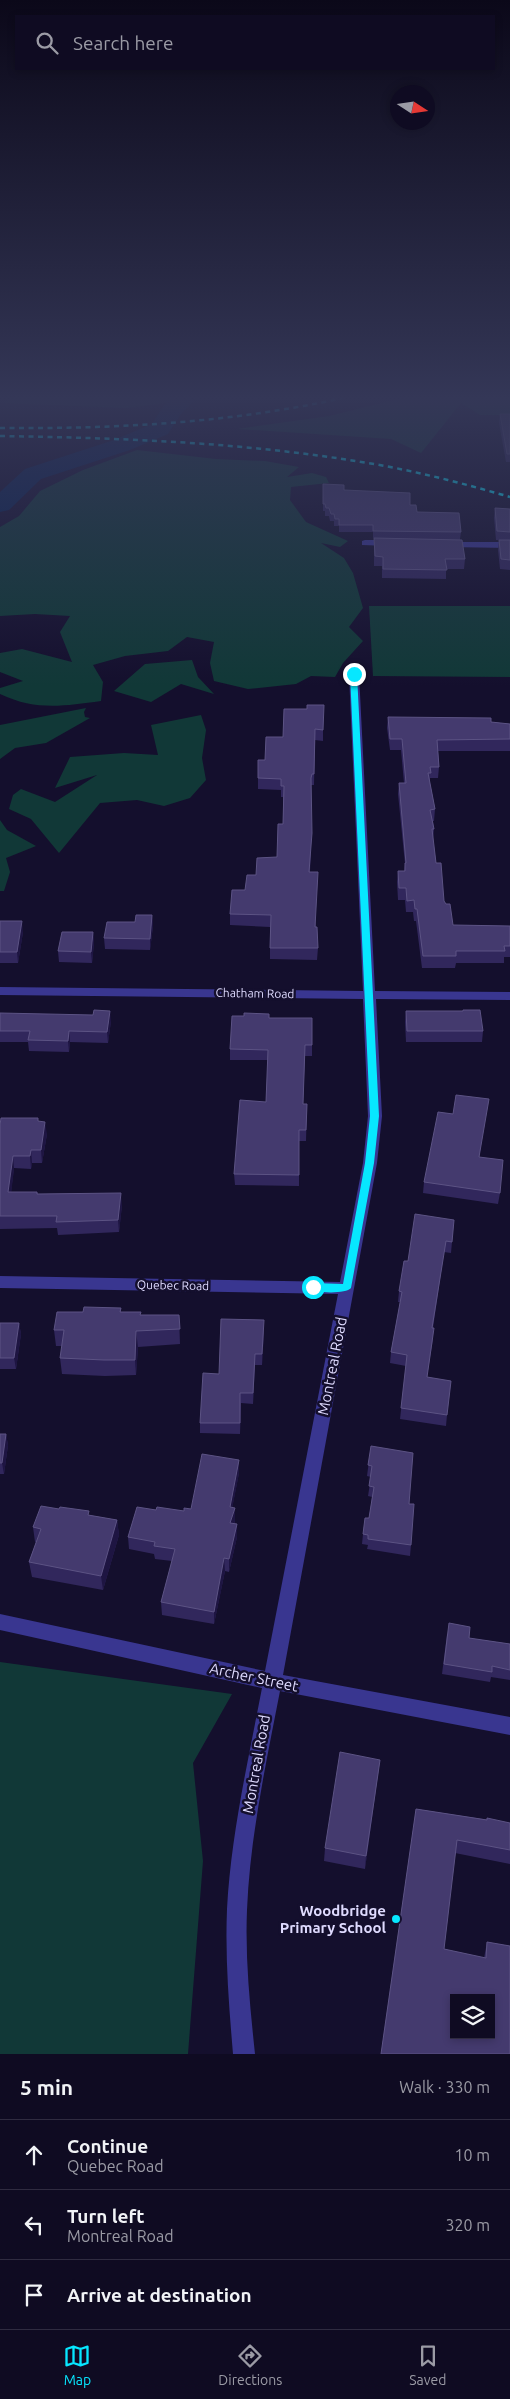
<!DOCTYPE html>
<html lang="en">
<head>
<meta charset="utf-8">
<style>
	body { margin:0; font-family:Ubuntu,sans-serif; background:#18142a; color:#f1f3f6 }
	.controls { position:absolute; right:15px; bottom:15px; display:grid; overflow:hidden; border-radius:0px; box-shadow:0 2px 8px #0003 }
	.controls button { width:45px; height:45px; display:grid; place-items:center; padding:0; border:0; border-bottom:1px solid #2f2b40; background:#0f0b22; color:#f1f3f6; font:25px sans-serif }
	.compass { position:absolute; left:390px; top:85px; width:45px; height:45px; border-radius:50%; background:#0f0b22; box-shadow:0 2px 8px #0003; rotate:102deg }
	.stop { position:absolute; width:15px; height:15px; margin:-11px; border:4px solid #07e7ff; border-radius:50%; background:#fff }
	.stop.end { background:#07e7ff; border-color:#fff; box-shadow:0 1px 5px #0008 }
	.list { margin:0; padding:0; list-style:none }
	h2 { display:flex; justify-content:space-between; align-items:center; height:65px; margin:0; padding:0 20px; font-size:21px }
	h2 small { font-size:16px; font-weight:400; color:#9b9ba5 }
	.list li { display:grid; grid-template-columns:32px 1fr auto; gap:15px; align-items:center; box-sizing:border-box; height:70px; padding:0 20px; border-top:1px solid #2f2b40 }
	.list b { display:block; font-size:19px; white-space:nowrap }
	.list p { margin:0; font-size:16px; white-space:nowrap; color:#9b9ba5 }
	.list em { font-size:16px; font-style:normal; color:#9b9ba5 }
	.icon { flex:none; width:28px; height:28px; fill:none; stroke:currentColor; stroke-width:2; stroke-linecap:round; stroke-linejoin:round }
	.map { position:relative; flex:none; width:510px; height:2054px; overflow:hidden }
	.search { position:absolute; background:#0f0b22; box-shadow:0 2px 8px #0003; left:15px; right:15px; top:15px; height:55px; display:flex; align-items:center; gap:12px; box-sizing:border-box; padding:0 18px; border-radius:0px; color:#9b9ba5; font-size:19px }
	.sheet { height:275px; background:#0f0b22 }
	nav { display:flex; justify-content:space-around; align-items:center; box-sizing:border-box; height:70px; border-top:1px solid #2f2b40; background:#0f0b22; font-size:14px; color:#9b9ba5 }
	nav a { display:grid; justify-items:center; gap:2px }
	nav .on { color:#07e7ff }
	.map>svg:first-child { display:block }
	.green { fill:#113837 }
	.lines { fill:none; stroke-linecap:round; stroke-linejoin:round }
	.river { fill:#062150; fill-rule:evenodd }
	.minor { fill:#393690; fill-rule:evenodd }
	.rail { stroke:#07e7ff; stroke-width:2.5; stroke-dasharray:5 4.5; stroke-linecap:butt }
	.wall { fill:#31275c }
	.shaded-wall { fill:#1e1542 }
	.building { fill:#443a6e; stroke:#5c5384; fill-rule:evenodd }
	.route { fill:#07e7ff }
	.poi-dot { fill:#07e7ff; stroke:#140f2d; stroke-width:2 }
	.labels { text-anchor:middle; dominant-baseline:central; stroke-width:5; stroke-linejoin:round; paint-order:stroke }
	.street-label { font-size:12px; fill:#dfdbff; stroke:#140f2d }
	.near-street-label { font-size:15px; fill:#dfdbff; stroke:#140f2d }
	.near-poi-label { font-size:15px; font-weight:bold; fill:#dfdbff; stroke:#140f2d; text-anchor:end }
</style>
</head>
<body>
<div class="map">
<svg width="510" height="2054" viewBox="0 0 510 2054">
	<rect width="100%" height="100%" fill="#140f2d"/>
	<g class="green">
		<polygon points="11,398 207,398 126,408 3,403"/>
		<polygon points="402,398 510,398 510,415 480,415 461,403 421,453 391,439 237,429 329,416"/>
		<path d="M137 450 216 459 265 461 299 467 287 477 312 473 326 477 329 483 291 487 290 500 306 522 348 541 340 547 321 543 344 558 353 573 363 608 349 627 363 641 343 663 335 677 311 676 296 684 248 689 214 681 210 663 214 642 187 637 168 651 125 656 93 665 103 682 101 701C63 706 36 711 0 694V688L23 681 0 672V653L22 649 72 662 60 632 70 616 35 614 0 616V527L19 516 40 491 83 470Z"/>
		<polygon points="369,606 510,606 510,677 373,676"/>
		<polygon points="192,660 198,677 214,694 181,684 151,702 114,691 145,664"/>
		<polygon points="86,708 84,712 85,717 90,718 46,743 15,748 0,759 0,725"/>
		<polygon points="201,715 206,730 202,758 206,780 190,798 164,806 137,800 100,803 59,853 31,819 9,809 13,795 21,789 55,802 97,775 55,788 70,757 124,753 158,755 151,725"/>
		<polygon points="0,820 7,830 36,846 6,858 10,872 4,891 0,891"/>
		<polygon points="0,1662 232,1694 193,1763 203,1861 188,2054 0,2054"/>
	</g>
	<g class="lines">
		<polygon class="river" points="172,398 197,398 181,414 168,434 130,450 41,479 9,510 0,512 0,492 25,469 114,440 152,424 164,405"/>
		<g class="minor">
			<polygon points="365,540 390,540 394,543 390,546 362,545 362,541"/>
			<polygon points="445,542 510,542 510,548 448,547 445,546"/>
			<path d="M354 671 359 674 375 991 510 992V1000L376 999 382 1116 377 1163 283 1675 510 1717V1735L280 1691C266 1764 250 1836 247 1910 245 1958 250 2006 255 2054H233C229 2006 225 1958 227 1909 231 1835 248 1761 262 1688L0 1630V1614L265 1671 338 1294 0 1288V1276L340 1282 363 1163 368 1116 363 999 0 995V987L363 991 349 674Z"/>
		</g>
		<g class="rail">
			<path d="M0 428C116 429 229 423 343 398"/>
			<path d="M0 436C129 438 258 443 385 466 427 474 469 485 510 497"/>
		</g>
	</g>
	<g class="wall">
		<polygon points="500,414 510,414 510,462 506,462 499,423"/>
		<polygon points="323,484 344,490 410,505 417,512 461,532 460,539 465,559 464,569 446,569 446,579 382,578 382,566 374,566 374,538 373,538 373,532 339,532 339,526 334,526 334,521 330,521 329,516 325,516 325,511 323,511"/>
		<polygon points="495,508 510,509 510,570 500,569 498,550 499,540 496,540 494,518"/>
		<polygon points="284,709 323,730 323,741 315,740 314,785 311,785 311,844 310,872 318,948 317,960 270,959 270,927 230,925 230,914 245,890 256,875 277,857 283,824 283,797 281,797 281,790 258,789 258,760 265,760 283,737"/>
		<polygon points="388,717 491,722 510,724 510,751 438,751 439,767 438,778 430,778 430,783 435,809 434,821 433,821 434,829 433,840 436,863 444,901 453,925 510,926 510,957 504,957 504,963 456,963 455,968 422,968 416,921 414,921 413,912 406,912 405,900 398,900 397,882 398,871 404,871 405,864 398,794 399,783 404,783 401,750 390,750 387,728"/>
		<polygon points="152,915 153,926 150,950 105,949 104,938 135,922"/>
		<polygon points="0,921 23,932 18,963 0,963"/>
		<polygon points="93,932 94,943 92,963 59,962 58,951"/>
		<polygon points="406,1011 463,1011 483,1031 482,1042 406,1042 405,1022"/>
		<polygon points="0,1013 111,1021 108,1043 70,1042 69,1052 29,1051 28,1042 0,1042"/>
		<polygon points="269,1018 312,1045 312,1056 305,1056 303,1104 307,1104 306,1141 299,1141 299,1186 235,1185 234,1174 266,1102 268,1060 230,1060 230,1049"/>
		<polygon points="487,1110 479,1157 500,1193 498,1204 423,1193 424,1182 453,1114"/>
		<polygon points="39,1122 47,1134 42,1163 32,1163 31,1169 14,1168 11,1192 37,1192 38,1194 122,1205 119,1232 58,1235 57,1228 0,1229 0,1125"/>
		<polygon points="454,1220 451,1253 444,1252 433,1328 433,1339 427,1377 447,1415 446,1426 400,1419 406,1366 390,1363 391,1352 400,1302 398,1302 399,1291 408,1261"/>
		<polygon points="121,1308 121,1312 141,1315 179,1315 180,1344 138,1347 136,1375 105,1376 62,1374 60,1358 62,1346 56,1346 54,1330 83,1312"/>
		<polygon points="0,1323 19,1323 21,1334 16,1369 0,1369"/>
		<polygon points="264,1331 262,1365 255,1365 253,1404 241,1403 240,1434 200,1433 200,1423 219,1374"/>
		<polygon points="0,1434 6,1434 8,1445 4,1474 0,1474"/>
		<polygon points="371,1446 409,1504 411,1545 410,1556 367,1549 368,1545 362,1544 363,1534 369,1518 372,1497 368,1496 371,1477 367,1476"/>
		<polygon points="239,1460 239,1473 232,1508 235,1521 234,1524 237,1537 229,1572 225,1571 214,1624 162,1615 161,1602 172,1561 155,1559 154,1554 129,1549 128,1537 156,1510 184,1511 191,1509"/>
		<polygon points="89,1515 117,1520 119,1535 103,1590 32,1577 29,1562 36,1542 35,1542 33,1527"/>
		<polygon points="447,1634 469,1638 510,1644 510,1680 491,1677 490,1682 442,1674"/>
		<polygon points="380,1760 365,1869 324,1861 325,1848"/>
		<polygon points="416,1809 510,1823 510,1864 455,1853 444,1949 484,1958 487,1942 510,1946 381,2054"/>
	</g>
	<g class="shaded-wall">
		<polygon points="152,915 153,926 150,950 150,939"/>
		<polygon points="22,921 23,932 18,963 17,952"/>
		<polygon points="93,932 94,943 92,963 91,952"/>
		<polygon points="110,1011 111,1021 108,1043 107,1032"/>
		<polygon points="69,1031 70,1042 69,1052 68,1041"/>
		<polygon points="45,1122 47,1134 42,1163 41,1150"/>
		<polygon points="31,1150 32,1163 31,1169 30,1156"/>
		<polygon points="13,1156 14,1168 10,1204 8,1192"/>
		<polygon points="121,1193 122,1205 119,1232 118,1220"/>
		<polygon points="264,1320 264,1331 262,1365 262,1354"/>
		<polygon points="19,1323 21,1334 16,1369 14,1358"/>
		<polygon points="136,1331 138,1347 136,1375 135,1360"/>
		<polygon points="6,1434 8,1445 4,1474 2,1463"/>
		<polygon points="239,1460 239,1473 230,1520 230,1507"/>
		<polygon points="235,1508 235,1521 230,1536 230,1523"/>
		<polygon points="117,1520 119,1535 103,1590 101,1576"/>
		<polygon points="237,1524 237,1537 229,1572 229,1559"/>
		<polygon points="224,1558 225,1571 214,1624 214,1612"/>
		<polygon points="380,1760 378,1774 365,1869 366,1856"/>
	</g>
	<g class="building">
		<polygon points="500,414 510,414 510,454 507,454"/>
		<polygon points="323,484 344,485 344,490 410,493 410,505 416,505 417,512 459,513 461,532 373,531 373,525 339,525 339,519 335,519 334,514 331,514 329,508 326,508 325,504 323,504"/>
		<polygon points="495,508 510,509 510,532 497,531"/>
		<polygon points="374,538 462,540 465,559 445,559 447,570 383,569 383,557 375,556"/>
		<polygon points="499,540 510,540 510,560 501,559"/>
		<polygon points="307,705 324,705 323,730 315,729 314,774 312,774 311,778 312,833 309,872 318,872 315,927 317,927 318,948 270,948 271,915 230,914 232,890 245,890 247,875 256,875 257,858 277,857 278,824 283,824 284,786 281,786 281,779 258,778 258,760 265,760 266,737 283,737 284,709 307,709"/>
		<polygon points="388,717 491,718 491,722 510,724 510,739 437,740 439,767 430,767 431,773 428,773 435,809 430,810 434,829 432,829 436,863 441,863 444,901 446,904 450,904 453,925 510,926 510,946 504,946 505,951 456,951 456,956 423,956 417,909 415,909 414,900 407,901 406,888 399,888 398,871 405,871 405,863 406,863 399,783 406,783 402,739 390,739"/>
		<polygon points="136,915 152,915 150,939 104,938 107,922 135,922"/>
		<polygon points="0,921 22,921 17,952 0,952"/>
		<polygon points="62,932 93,932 91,952 58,951"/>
		<polygon points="94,1010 110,1011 107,1032 69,1031 68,1041 28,1040 30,1031 0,1031 0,1013 93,1015"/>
		<polygon points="463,1010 480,1010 483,1031 407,1031 406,1011 463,1011"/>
		<polygon points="244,1013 269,1014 269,1018 312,1018 312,1045 305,1045 303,1104 307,1104 306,1130 299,1130 299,1175 234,1174 240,1100 266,1102 268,1050 230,1049 232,1016 244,1016"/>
		<polygon points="456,1095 489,1099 479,1157 503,1160 500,1193 424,1182 438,1112 453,1114"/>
		<polygon points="1,1118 38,1118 38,1121 45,1122 41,1150 31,1150 30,1156 13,1156 8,1192 37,1192 37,1194 121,1193 118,1220 56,1222 57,1216 0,1216 0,1125"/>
		<polygon points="415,1214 454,1220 452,1242 446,1241 432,1328 434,1328 427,1377 451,1381 447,1415 401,1408 407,1355 391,1352 402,1292 399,1291 404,1261 408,1261"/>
		<polygon points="84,1307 121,1308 120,1312 141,1312 140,1315 179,1315 180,1329 136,1331 135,1360 104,1360 60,1358 64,1330 54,1330 57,1312 83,1312"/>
		<polygon points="221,1319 264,1320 262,1354 255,1354 253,1393 240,1393 240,1423 200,1423 203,1373 219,1374"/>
		<polygon points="0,1323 19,1323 14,1358 0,1358"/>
		<polygon points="0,1434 6,1434 2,1463 0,1463"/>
		<polygon points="371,1446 413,1453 409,1504 414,1504 411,1545 368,1539 368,1535 363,1534 365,1518 369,1518 374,1487 369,1486 372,1466 368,1465"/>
		<polygon points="202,1454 239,1460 230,1507 235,1508 230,1523 237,1524 229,1559 224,1558 214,1612 161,1602 175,1549 154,1546 155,1542 128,1537 137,1507 156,1510 157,1507 184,1511 184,1508 191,1509"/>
		<polygon points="41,1506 59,1509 60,1507 89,1511 88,1515 117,1520 101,1576 29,1562 41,1529 33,1527"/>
		<polygon points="449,1623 470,1627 469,1638 510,1644 510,1670 492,1666 492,1672 444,1664"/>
		<polygon points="340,1752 380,1760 366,1856 325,1848"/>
		<path d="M416 1809 487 1820V1818L510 1823V1850L457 1840 444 1949 486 1958 487 1942 510 1946V2054H381ZM454 1998H491V2035H454Z"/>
	</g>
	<linearGradient id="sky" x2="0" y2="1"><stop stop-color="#0b0819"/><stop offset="0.58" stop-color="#343757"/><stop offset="1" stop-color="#343757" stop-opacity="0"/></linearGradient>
	<rect width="510" height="686" fill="url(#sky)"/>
	<path class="route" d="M354 672 357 674 379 1116 374 1163 351 1288C346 1294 314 1294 308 1287L313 1283 343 1284 365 1163 370 1116 350 674Z"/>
	<circle class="poi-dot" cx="396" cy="1919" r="5"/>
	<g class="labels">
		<g class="street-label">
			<text transform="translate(255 993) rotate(1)">Chatham Road</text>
			<text transform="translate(173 1285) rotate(1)">Quebec Road</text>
		</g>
		<g class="near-street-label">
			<text transform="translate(332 1366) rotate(-79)">Montreal Road</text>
			<text transform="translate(254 1677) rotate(12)">Archer Street</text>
			<text transform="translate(256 1764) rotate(-80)">Montreal Road</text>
		</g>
		<g class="near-poi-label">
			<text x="386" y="1910">Woodbridge<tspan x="386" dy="17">Primary School</tspan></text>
		</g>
	</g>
</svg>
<div class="controls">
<button><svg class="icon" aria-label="layers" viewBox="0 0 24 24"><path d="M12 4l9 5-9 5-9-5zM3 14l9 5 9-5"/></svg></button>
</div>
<svg class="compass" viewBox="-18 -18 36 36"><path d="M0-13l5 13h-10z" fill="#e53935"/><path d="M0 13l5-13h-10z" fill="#9b9ba5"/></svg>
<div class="stop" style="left:313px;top:1287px"></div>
<div class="stop end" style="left:354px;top:674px"></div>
<div class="search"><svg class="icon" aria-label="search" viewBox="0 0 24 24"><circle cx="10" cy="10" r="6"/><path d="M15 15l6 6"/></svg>Search here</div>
</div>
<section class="sheet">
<h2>5 min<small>Walk · 330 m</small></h2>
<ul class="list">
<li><svg class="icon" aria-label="ahead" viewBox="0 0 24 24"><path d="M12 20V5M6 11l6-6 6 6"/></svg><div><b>Continue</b><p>Quebec Road</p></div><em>10 m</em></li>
<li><svg class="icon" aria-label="left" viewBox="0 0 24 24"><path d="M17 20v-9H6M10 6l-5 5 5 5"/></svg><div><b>Turn left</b><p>Montreal Road</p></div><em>320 m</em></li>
<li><svg class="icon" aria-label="arrive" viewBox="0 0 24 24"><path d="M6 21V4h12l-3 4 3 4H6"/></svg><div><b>Arrive at destination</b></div></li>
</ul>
</section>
<nav>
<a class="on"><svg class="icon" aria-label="map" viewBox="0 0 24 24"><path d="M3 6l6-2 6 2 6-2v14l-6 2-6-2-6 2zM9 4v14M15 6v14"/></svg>Map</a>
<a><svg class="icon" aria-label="directions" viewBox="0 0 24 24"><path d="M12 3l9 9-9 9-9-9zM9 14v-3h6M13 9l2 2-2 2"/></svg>Directions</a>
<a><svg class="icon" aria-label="saved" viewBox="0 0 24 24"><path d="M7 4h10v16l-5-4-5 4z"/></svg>Saved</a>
</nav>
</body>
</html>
